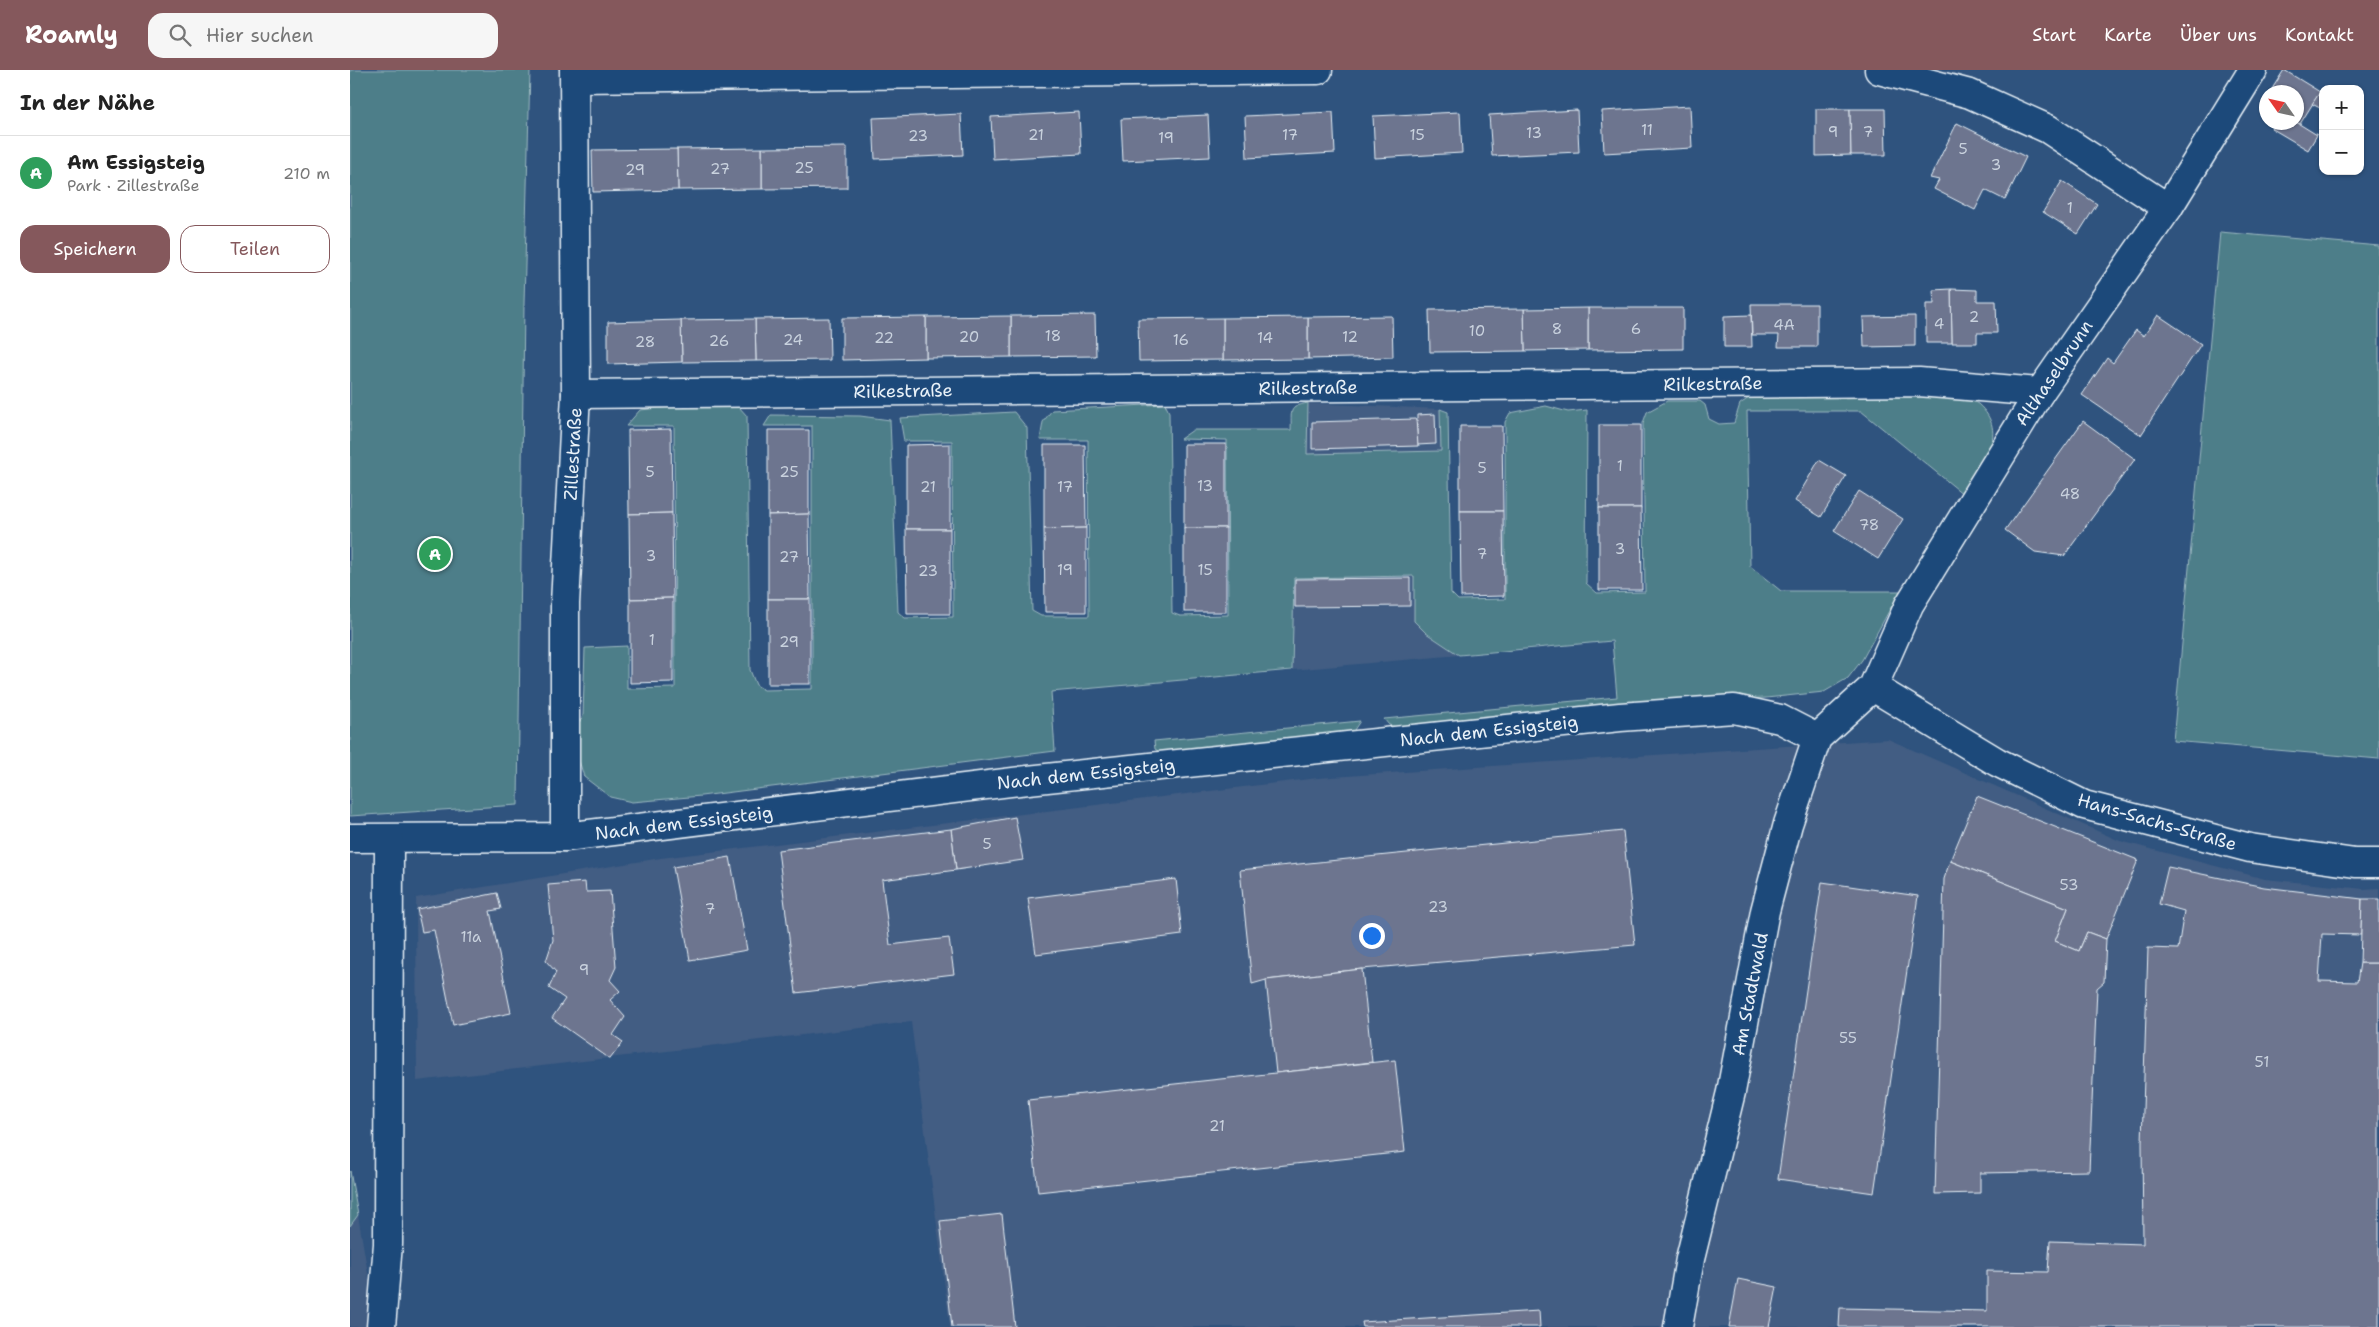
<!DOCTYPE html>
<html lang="de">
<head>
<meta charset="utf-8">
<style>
	body { margin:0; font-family:"Shantell Sans",sans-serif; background:#f6f6f6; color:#222 }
	.controls { position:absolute; right:15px; top:15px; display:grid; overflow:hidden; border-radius:10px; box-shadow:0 1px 4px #0004 }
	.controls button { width:45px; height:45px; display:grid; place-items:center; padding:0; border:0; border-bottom:1px solid #e0e0e0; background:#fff; color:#222; font:25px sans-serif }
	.compass { position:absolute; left:1909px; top:15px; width:45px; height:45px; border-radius:50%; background:#fff; box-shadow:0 1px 4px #0004; rotate:304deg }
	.you { position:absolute; left:1021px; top:865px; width:18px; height:18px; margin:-12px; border:4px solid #fff; border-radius:50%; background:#1a73e8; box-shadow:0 0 0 8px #1a73e833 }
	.badge { display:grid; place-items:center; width:32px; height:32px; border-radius:50%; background:#85585c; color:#fff; font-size:16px; font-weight:700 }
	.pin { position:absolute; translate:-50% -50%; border:2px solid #fff; box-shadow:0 1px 5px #0006 }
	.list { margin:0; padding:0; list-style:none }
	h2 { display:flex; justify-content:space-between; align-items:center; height:65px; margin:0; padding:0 20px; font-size:21px }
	h2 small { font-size:16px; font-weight:400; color:#767676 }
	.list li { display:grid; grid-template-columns:32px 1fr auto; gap:15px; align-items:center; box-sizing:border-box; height:75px; padding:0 20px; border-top:1px solid #e0e0e0 }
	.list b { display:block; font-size:19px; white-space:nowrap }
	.list p { margin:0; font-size:16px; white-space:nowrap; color:#767676 }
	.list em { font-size:16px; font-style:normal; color:#767676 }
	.actions { display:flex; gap:10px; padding:15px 20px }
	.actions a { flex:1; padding:11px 0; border:1px solid #85585c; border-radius:15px; text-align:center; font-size:18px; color:#85585c }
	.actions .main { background:#85585c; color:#fff }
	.icon { flex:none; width:28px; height:28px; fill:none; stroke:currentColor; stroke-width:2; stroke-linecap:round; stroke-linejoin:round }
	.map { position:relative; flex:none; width:2029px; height:1257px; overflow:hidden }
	header { display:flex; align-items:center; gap:30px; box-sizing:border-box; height:70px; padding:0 25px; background:#85585c; color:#fff }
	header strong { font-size:24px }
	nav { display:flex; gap:28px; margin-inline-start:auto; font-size:18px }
	.search { width:350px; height:45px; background:#f6f6f6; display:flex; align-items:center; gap:12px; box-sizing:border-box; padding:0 18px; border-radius:15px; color:#767676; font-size:19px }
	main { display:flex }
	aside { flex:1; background:#fff }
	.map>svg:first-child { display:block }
	.built { fill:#425d83 }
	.green { fill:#4e7e89; stroke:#9bb8c0 }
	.building { fill:#6d758f; stroke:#e8f1f8 }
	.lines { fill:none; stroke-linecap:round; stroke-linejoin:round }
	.minor-casing { stroke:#e8f1f8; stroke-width:31 }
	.minor { stroke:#1f4a7a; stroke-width:28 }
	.labels { text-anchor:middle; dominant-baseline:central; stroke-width:5; stroke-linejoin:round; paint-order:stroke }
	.number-label { font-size:15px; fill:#c9d2de }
	.street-label { font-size:18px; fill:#e8f1f8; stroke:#1f4a7a }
</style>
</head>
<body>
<header>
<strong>Roamly</strong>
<div class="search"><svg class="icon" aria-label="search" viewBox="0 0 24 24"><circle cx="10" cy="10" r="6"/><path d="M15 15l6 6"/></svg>Hier suchen</div>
<nav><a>Start</a><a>Karte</a><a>Über uns</a><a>Kontakt</a></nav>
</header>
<main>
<aside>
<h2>In der Nähe<small></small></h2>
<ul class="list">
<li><span class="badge" style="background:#2e9e5b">A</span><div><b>Am Essigsteig</b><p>Park · Zillestraße</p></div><em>210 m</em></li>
</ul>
<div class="actions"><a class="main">Speichern</a><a>Teilen</a></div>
</aside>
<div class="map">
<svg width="2029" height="1257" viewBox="0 0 2029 1257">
	<rect width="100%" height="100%" fill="#2f537e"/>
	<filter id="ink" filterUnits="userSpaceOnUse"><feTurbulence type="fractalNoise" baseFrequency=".02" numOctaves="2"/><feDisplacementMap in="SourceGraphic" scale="10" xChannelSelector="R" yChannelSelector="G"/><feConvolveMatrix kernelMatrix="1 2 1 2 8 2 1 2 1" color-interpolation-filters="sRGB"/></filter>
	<g filter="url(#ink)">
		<g class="built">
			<polygon points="958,333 1090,339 1092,381 956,384"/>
			<polygon points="1064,506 1064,551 1076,563 1109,585 942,600 944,508"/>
			<polygon points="1538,669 1770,771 1915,809 2014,819 2029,818 2029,1257 600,1257 561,952 67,1011 66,828 311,788 968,708"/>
			<polygon points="8,1145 27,1257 0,1257 0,1156"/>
		</g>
		<g class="green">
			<polygon points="0,0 180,0 174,234 168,735 0,746"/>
			<polygon points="1870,162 2029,176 2029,689 1823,671"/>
			<path d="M1402 326 1601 327C1609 329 1622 330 1628 334 1661 363 1631 397 1613 424L1511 341H1397L1400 496 1431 521H1550L1512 590 1498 608 1474 622 1416 628 1354 630 1054 659 1039 655 1034 649 1267 627 1262 571 1109 585 1076 563 1064 551V506L944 508 942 600 701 622 705 681 351 726 282 732 260 727 234 707 222 666 233 646 235 578 277 576V619L325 618 324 356H276L290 340 352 334 389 337 397 346 400 600 406 615 414 620 462 619V356H414L421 345 510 346 540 350 548 542 555 548 603 547 602 371H554L550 348 664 342 677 358 682 541 691 546H739L738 370H690L693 352 702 340 815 334 819 342 822 543 830 546 878 545 877 370 830 369 843 360H941C942 341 937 337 958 333L957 384 1091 381 1090 339 1098 342 1101 523 1108 530 1155 529V352L1160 343 1196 336 1218 342 1237 340 1236 513 1247 523 1295 522 1293 353 1297 342 1317 331H1350L1355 335 1359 349 1369 354 1384 353 1390 334Z"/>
			<polygon points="1010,651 1002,663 811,683 805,679 804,671"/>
			<polygon points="0,1101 8,1145 0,1156"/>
		</g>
		<g class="building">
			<polygon points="1934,0 1970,22 1950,54 1946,52 1946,22 1920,22"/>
			<polygon points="1970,22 1973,23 1973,34 1970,38 1962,34"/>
			<polygon points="1340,36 1342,78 1254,83 1252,41"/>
			<polygon points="1466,39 1500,39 1501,85 1466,86"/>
			<polygon points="1500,39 1535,39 1536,85 1501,85"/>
			<polygon points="1227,40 1229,82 1142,86 1139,45"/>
			<polygon points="729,42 731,84 643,89 641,47"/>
			<polygon points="983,42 985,83 897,88 895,46"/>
			<polygon points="1110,42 1112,83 1025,88 1023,46"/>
			<polygon points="611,44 613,85 525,89 523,48"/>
			<polygon points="858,45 860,87 773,91 771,49"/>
			<polygon points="1925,52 1946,52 1967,65 1958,80 1921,58"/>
			<polygon points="1607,53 1676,87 1655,130 1635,120 1625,140 1584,119 1589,110 1580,108"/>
			<polygon points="497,77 497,118 412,119 412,78"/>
			<polygon points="412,78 412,119 328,120 327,79"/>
			<polygon points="327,79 328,120 243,122 242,80"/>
			<polygon points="1712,111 1747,134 1728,164 1693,142"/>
			<polygon points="1601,219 1627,220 1627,231 1646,231 1647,263 1627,263 1627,273 1602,273"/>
			<polygon points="1601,219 1602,273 1576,273 1576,234 1584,234 1583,220"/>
			<polygon points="1401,234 1467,234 1467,277 1428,277 1429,265 1402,265"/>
			<polygon points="1238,238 1333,238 1333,279 1238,280"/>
			<polygon points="1238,238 1238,280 1175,281 1174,239"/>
			<polygon points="1174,239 1175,281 1080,282 1079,240"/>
			<polygon points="745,245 746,286 661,287 661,246"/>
			<polygon points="1401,245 1402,277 1374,277 1374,246"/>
			<polygon points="1808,245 1851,274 1791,365 1732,325 1757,288 1763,293 1786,260 1794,266"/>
			<polygon points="661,246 661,287 576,288 576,247"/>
			<polygon points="1042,246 1043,287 958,289 958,247"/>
			<polygon points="1565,246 1565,276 1514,277 1513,247"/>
			<polygon points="576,247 576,288 492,290 492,248"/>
			<polygon points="958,247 958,289 873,290 873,248"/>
			<polygon points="479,248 480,290 406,291 405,249"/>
			<polygon points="873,248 873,290 789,291 788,249"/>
			<polygon points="405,249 406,291 332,292 331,250"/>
			<polygon points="331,250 332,292 258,294 258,252"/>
			<polygon points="1085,344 1086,374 1067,375 1067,345"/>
			<polygon points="1066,349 1068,376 962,379 962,352"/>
			<polygon points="1733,351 1785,389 1714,486 1685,482 1655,460"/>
			<rect x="1249" y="355" width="42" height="83"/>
			<polygon points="1110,356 1152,356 1153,441 1110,441"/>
			<polygon points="321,359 322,443 279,444 278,360"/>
			<polygon points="418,360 459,360 459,444 418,445"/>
			<polygon points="600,374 600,459 556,459 556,375"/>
			<rect x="834" y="374" width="42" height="84"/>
			<polygon points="694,375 735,375 736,458 694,459"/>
			<polygon points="1469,390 1496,406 1471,447 1445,431"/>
			<polygon points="1509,421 1553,449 1528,489 1484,461"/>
			<polygon points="1249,438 1291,438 1292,520 1249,520"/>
			<polygon points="1110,441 1153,441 1154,526 1111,527"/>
			<polygon points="322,443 323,528 280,529 279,444"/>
			<polygon points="459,444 460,529 418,529 418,445"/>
			<polygon points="736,458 736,542 695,542 694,459"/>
			<rect x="834" y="458" width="42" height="84"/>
			<polygon points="556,459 600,459 600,544 557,544"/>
			<polygon points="1060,508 1060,536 945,537 945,509"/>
			<polygon points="323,528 323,612 280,613 280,529"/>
			<rect x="418" y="529" width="42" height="85"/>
			<polygon points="1627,726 1788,790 1756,869 1737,862 1729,881 1705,871 1718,838 1600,791"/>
			<polygon points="665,747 673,790 606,800 601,759"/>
			<polygon points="601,759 606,800 532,810 540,875 599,868 604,904 446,923 428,780"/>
			<polygon points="1273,761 1285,875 1012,899 916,910 902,914 890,800"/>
			<polygon points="380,787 397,880 340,890 323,797"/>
			<polygon points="1600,791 1718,838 1705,871 1729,881 1737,862 1756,869 1754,912 1747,918 1739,1101 1630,1103 1630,1123 1585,1124 1594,809"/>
			<polygon points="1818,797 1914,817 2012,829 2011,865 1972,864 1969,911 2007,912 2010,893 2029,893 2029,1257 1489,1257 1490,1238 1637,1241 1637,1201 1698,1202 1700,1171 1793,1174 1792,1072 1798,878 1828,879 1834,841 1809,834"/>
			<polygon points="826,809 832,865 686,884 678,828"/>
			<polygon points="235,812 236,822 260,821 266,897 260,910 270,921 260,930 275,947 263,965 273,972 260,989 202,948 215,929 199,918 206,902 196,891 203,870 198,815"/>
			<polygon points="1472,812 1568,826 1524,1123 1428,1109"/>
			<polygon points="147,823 151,839 140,841 161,943 103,955 84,860 72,862 67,839"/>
			<polygon points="2012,829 2029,829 2029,893 2010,893"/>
			<polygon points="1012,899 1022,992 926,1003 916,910"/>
			<polygon points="1045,990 1055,1082 688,1122 678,1030"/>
			<polygon points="652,1144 665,1257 602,1257 590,1151"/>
			<polygon points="1388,1209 1427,1217 1419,1257 1379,1257"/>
			<polygon points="1189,1241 1190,1257 1013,1257 1012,1252"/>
		</g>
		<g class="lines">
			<defs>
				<g id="minor">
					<polyline points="1529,0 1620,24 1698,59 1818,138"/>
					<polyline points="225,8 968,0"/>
					<polyline points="226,324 1569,312 1690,322"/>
					<polyline points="1523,617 1647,692 1734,735 1900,778 2005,793 2029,793"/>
					<polyline points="215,767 215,534 226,324 224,0"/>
					<polyline points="0,768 215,767 678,710 1270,647 1384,639 1430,649 1467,668"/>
					<polyline points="31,1257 38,1174 39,769"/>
					<polyline points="1328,1257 1340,1189 1381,1022 1415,841 1438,754 1467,668 1523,617 1559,535 1690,322 1818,138 1903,0"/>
				</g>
			</defs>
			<use href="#minor" class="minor-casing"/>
			<use href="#minor" class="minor"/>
		</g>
	</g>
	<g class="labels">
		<g class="number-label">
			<text x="1297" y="60">11</text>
			<text x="1483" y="62">9</text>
			<text x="1518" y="62">7</text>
			<text x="1184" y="63">13</text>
			<text x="686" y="65">21</text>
			<text x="940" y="65">17</text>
			<text x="1067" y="65">15</text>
			<text x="568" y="66">23</text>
			<text x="816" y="68">19</text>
			<text x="1613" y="79">5</text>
			<text x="1646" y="95">3</text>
			<text x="454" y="98">25</text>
			<text x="370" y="99">27</text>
			<text x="285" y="100">29</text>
			<text x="1720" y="138">1</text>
			<text x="1624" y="247">2</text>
			<text x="1589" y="254">4</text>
			<text x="1434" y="255">4A</text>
			<text x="1207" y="259">8</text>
			<text x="1286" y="259">6</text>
			<text x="1127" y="261">10</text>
			<text x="703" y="266">18</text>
			<text x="619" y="267">20</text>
			<text x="1000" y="267">12</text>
			<text x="534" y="268">22</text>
			<text x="915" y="268">14</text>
			<text x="443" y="270">24</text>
			<text x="831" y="270">16</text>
			<text x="369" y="271">26</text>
			<text x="295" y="272">28</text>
			<text x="1270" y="396">1</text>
			<text x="1132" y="398">5</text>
			<text x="300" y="402">5</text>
			<text x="439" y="402">25</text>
			<text x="855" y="416">13</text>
			<text x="578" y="417">21</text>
			<text x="715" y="417">17</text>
			<text x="1720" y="424">48</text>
			<text x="1519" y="455">78</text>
			<text x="1270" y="479">3</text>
			<text x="1132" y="484">7</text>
			<text x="301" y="486">3</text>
			<text x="439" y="487">27</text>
			<text x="715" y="500">19</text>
			<text x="855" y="500">15</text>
			<text x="578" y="501">23</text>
			<text x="302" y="570">1</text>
			<text x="439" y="572">29</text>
			<text x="637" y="774">5</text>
			<text x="1719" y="815">53</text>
			<text x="1088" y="837">23</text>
			<text x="360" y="839">7</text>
			<text x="121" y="867">11a</text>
			<text x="234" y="900">9</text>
			<text x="1498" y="968">55</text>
			<text x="1912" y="992">51</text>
			<text x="867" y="1056">21</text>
		</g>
		<g class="street-label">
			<text transform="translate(1704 303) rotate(-56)">Althaselbrunn</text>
			<text transform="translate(1363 314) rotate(-1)">Rilkestraße</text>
			<text transform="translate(958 318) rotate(-1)">Rilkestraße</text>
			<text transform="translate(553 321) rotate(-1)">Rilkestraße</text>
			<text transform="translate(223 384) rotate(-87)">Zillestraße</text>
			<text transform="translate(1139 661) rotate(-6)">Nach dem Essigsteig</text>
			<text transform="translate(736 704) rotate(-6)">Nach dem Essigsteig</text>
			<text transform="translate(1807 752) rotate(16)">Hans-Sachs-Straße</text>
			<text transform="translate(334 753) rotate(-7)">Nach dem Essigsteig</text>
			<text transform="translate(1400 924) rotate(-79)">Am Stadtwald</text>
		</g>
	</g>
</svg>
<div class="controls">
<button>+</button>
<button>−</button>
</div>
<svg class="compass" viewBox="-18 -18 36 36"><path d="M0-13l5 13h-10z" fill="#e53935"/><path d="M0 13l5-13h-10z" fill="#767676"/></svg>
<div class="you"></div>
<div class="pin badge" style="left:85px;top:484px;background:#2e9e5b">A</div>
</div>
</main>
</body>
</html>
